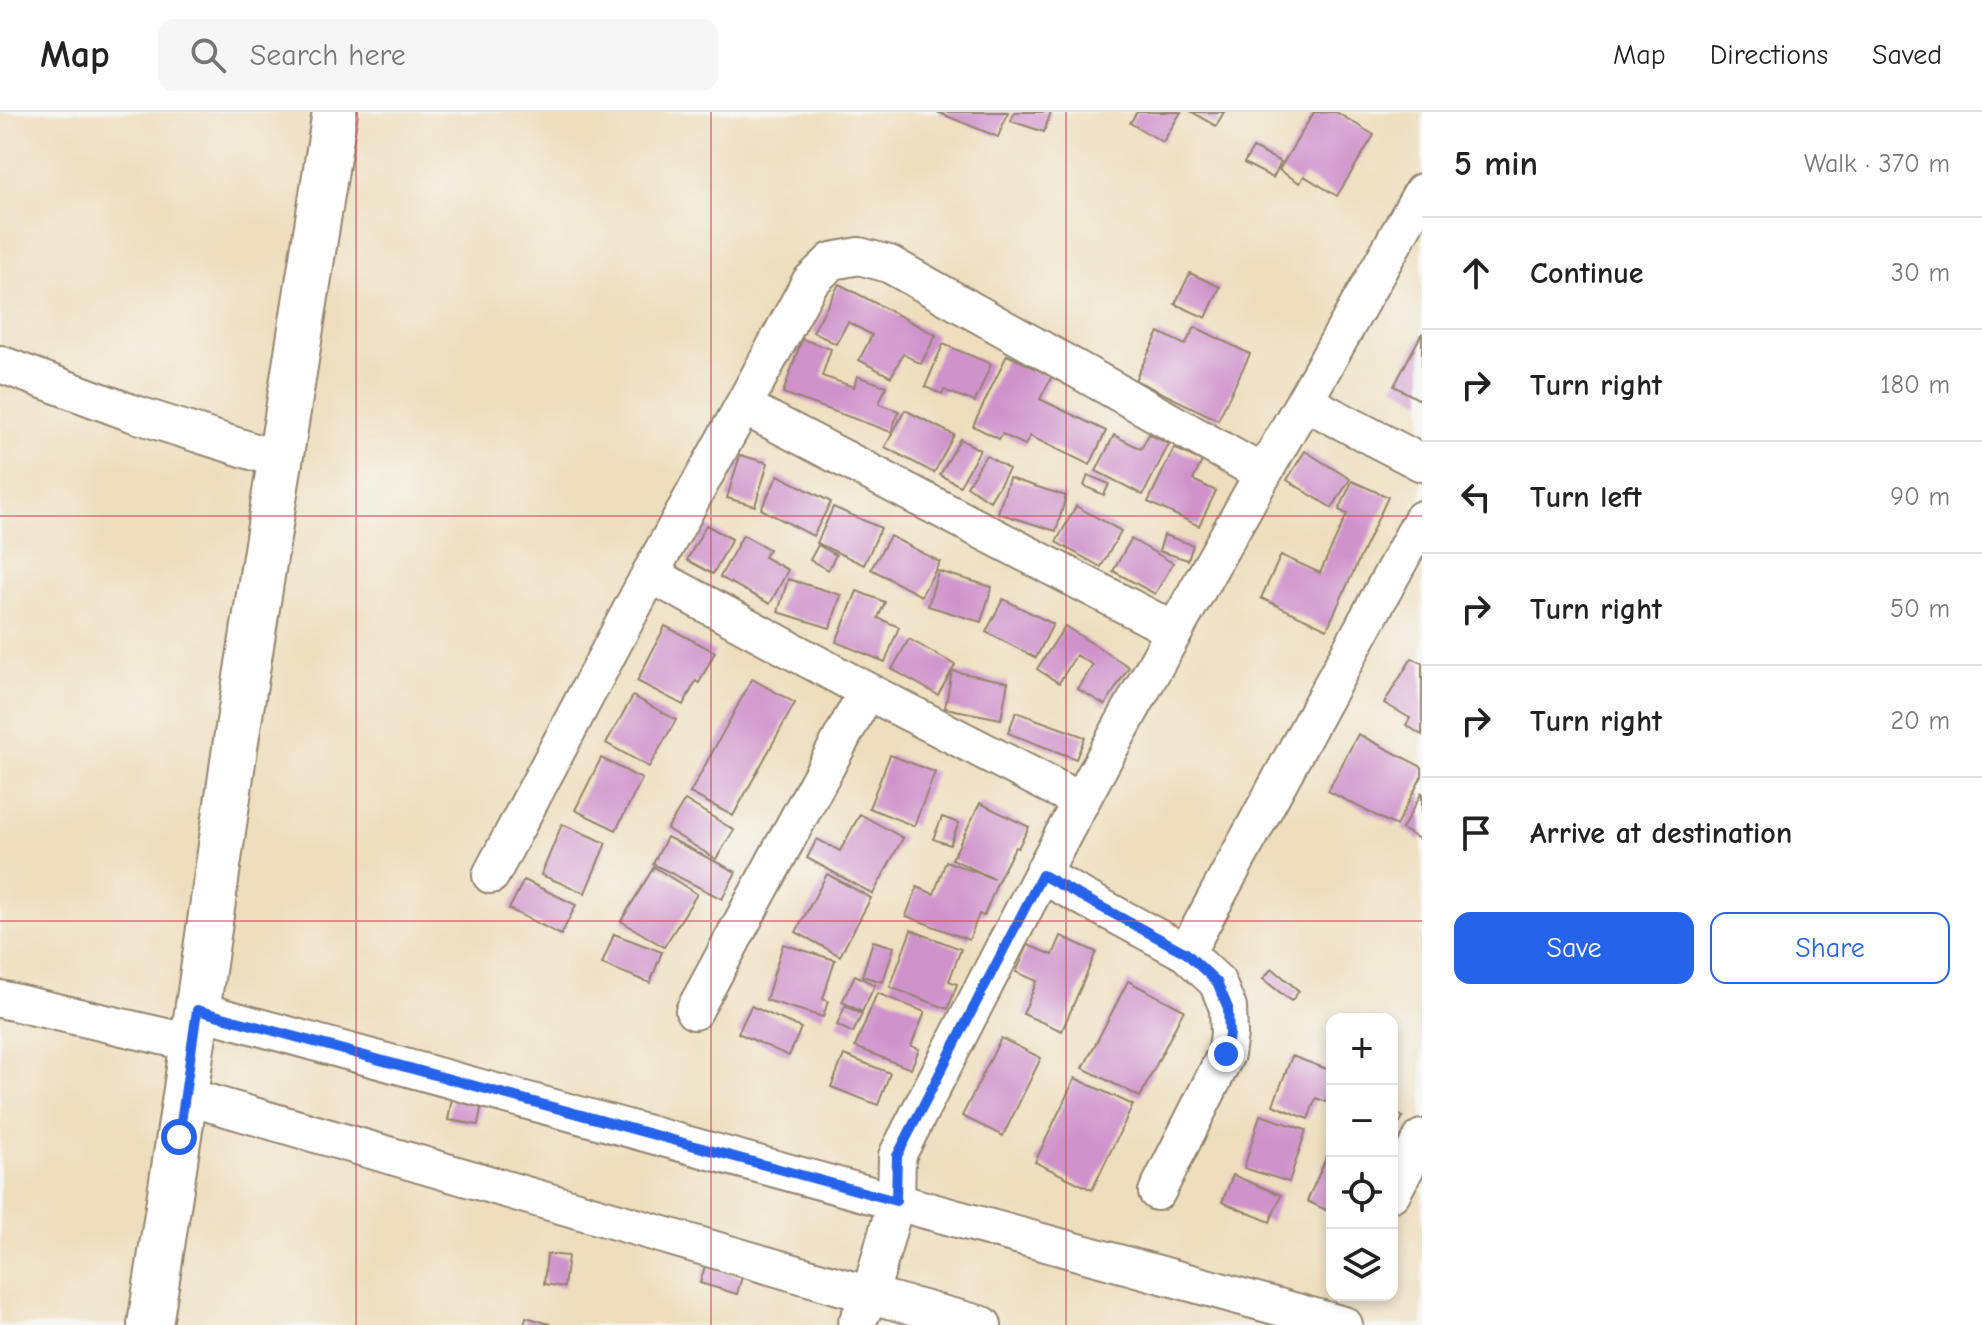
<!DOCTYPE html>
<html lang="en">
<head>
<meta charset="utf-8">
<style>
	body { margin:0; font-family:"Comic Neue",sans-serif; background:#f6f6f6; color:#222 }
	.controls { position:absolute; right:24px; bottom:24px; display:grid; overflow:hidden; border-radius:16px; box-shadow:0 4px 12px #0003 }
	.controls button { width:72px; height:72px; display:grid; place-items:center; padding:0; border:0; border-bottom:2px solid #e0e0e0; background:#fff; color:#222; font:40px sans-serif }
	.stop { position:absolute; width:24px; height:24px; margin:-18px; border:6px solid #2563eb; border-radius:50%; background:#fff }
	.stop.end { background:#2563eb; border-color:#fff; box-shadow:0 2px 8px #0008 }
	.list { margin:0; padding:0; list-style:none }
	h2 { display:flex; justify-content:space-between; align-items:center; height:104px; margin:0; padding:0 32px; font-size:34px }
	h2 small { font-size:26px; font-weight:400; color:#767676 }
	.list li { display:grid; grid-template-columns:52px 1fr auto; gap:24px; align-items:center; box-sizing:border-box; height:112px; padding:0 32px; border-top:2px solid #e0e0e0 }
	.list b { display:block; font-size:30px; white-space:nowrap }
	.list em { font-size:26px; font-style:normal; color:#767676 }
	.actions { display:flex; gap:16px; padding:24px 32px }
	.actions a { flex:1; padding:18px 0; border:2px solid #2563eb; border-radius:16px; text-align:center; font-size:28px; color:#2563eb }
	.actions .main { background:#2563eb; color:#fff }
	.icon { flex:none; width:44px; height:44px; fill:none; stroke:currentColor; stroke-width:2; stroke-linecap:round; stroke-linejoin:round }
	.map { position:relative; flex:none; width:1422px; height:1213px; overflow:hidden }
	header { display:flex; align-items:center; gap:48px; box-sizing:border-box; height:112px; padding:0 40px; background:#fff; border-bottom:2px solid #e0e0e0 }
	header strong { font-size:38px }
	nav { display:flex; gap:44px; margin-inline-start:auto; font-size:28px }
	.search { width:560px; height:72px; background:#f6f6f6; display:flex; align-items:center; gap:20px; box-sizing:border-box; padding:0 28px; border-radius:16px; color:#767676; font-size:30px }
	main { display:flex }
	aside { flex:1; background:#fff }
	.map>svg:first-child { display:block }
	.building { fill:#cf92cb }
	.lines { fill:none; stroke-linecap:round; stroke-linejoin:round }
	.minor-casing { stroke:#94846e; stroke-width:40 }
	.major-casing { stroke:#94846e; stroke-width:48 }
	.minor { stroke:#fff; stroke-width:36 }
	.major { stroke:#fff; stroke-width:44 }
	.route { stroke:#2563eb; stroke-width:10 }
	.grid { fill:none; stroke:#d1495b; stroke-width:2; stroke-opacity:0.55 }
</style>
</head>
<body>
<header>
<strong>Map</strong>
<div class="search"><svg class="icon" aria-label="search" viewBox="0 0 24 24"><circle cx="10" cy="10" r="6"/><path d="M15 15l6 6"/></svg>Search here</div>
<nav><a>Map</a><a>Directions</a><a>Saved</a></nav>
</header>
<main>
<div class="map">
<svg width="1422" height="1213" viewBox="0 0 1422 1213">
	<rect width="100%" height="100%" fill="#f6f6f2"/>
	<filter id="ink" filterUnits="userSpaceOnUse"><feTurbulence type="fractalNoise" baseFrequency=".0125" numOctaves="2"/><feDisplacementMap in="SourceGraphic" scale="16" xChannelSelector="R" yChannelSelector="G"/><feConvolveMatrix kernelMatrix="1 2 1 2 8 2 1 2 1" color-interpolation-filters="sRGB"/></filter>
	<filter id="wash" filterUnits="userSpaceOnUse"><feTurbulence type="fractalNoise" baseFrequency=".006" numOctaves="4" result="noise"/><feDisplacementMap in="SourceGraphic" scale="32" xChannelSelector="R" yChannelSelector="G"/><feGaussianBlur stdDeviation="1.8" result="paint"/><feColorMatrix in="noise" values="0 0 0 0 0 0 0 0 0 0 0 0 0 0 0 0 0 1.4 0 .05"/><feComposite in="paint" operator="in"/></filter>
	<g filter="url(#wash)">
		<rect width="100%" height="100%" fill="#eedebd"/>
		<g id="blocks">
			<g class="building">
				<polygon points="937,0 1008,0 998,25"/>
				<polygon points="1014,0 1051,0 1044,20 1011,9"/>
				<polygon points="1137,0 1181,0 1163,30 1130,11"/>
				<polygon points="1192,0 1224,0 1216,14"/>
				<polygon points="1314,0 1336,0 1374,23 1337,84 1304,64 1300,71 1279,58"/>
				<polygon points="1253,36 1281,50 1273,66 1244,51"/>
				<polygon points="1190,161 1220,175 1206,206 1175,192"/>
				<polygon points="839,172 936,223 921,252 903,242 891,265 859,248 872,223 848,210 836,232 813,220"/>
				<polygon points="1195,215 1250,242 1218,308 1135,268 1159,220 1185,233"/>
				<polygon points="1422,221 1422,289 1394,274"/>
				<polygon points="802,227 831,237 822,264 854,275 857,264 886,274 879,292 899,299 891,320 783,281"/>
				<polygon points="943,232 991,252 975,290 944,278 942,282 925,275"/>
				<polygon points="1007,243 1052,264 1040,287 1106,319 1090,353 1030,324 1025,333 1002,322 999,327 973,314"/>
				<polygon points="905,298 954,323 934,361 885,335"/>
				<polygon points="1149,322 1169,332 1143,383 1096,359 1114,323 1141,337"/>
				<polygon points="960,327 980,338 960,374 940,363"/>
				<polygon points="1174,336 1202,349 1193,368 1216,379 1199,414 1148,390"/>
				<polygon points="1305,339 1350,367 1332,396 1287,368"/>
				<polygon points="740,343 768,351 755,394 727,386"/>
				<polygon points="986,343 1009,357 990,389 967,374"/>
				<polygon points="778,363 831,390 813,424 761,397"/>
				<polygon points="1088,363 1109,372 1104,383 1084,374"/>
				<polygon points="1009,366 1066,384 1056,419 998,401"/>
				<polygon points="1352,369 1388,385 1327,517 1261,486 1281,443 1320,461 1347,402 1339,398"/>
				<polygon points="1076,394 1121,419 1101,455 1056,430"/>
				<polygon points="833,395 881,416 864,453 817,431"/>
				<polygon points="706,413 732,427 713,462 687,448"/>
				<polygon points="743,423 769,437 764,445 788,458 770,492 720,465"/>
				<polygon points="1164,423 1193,433 1188,448 1159,439"/>
				<polygon points="890,424 940,450 921,484 871,457"/>
				<polygon points="1131,427 1173,451 1155,482 1113,459"/>
				<polygon points="818,433 836,443 828,458 810,448"/>
				<polygon points="938,459 992,475 981,510 928,494"/>
				<polygon points="788,467 841,483 830,516 778,500"/>
				<polygon points="857,479 885,490 878,506 899,515 885,550 836,530"/>
				<polygon points="1003,487 1053,512 1036,546 986,520"/>
				<polygon points="665,514 715,540 699,571 696,569 683,593 637,569"/>
				<polygon points="1065,514 1129,555 1105,593 1078,577 1093,553 1076,543 1059,571 1037,557"/>
				<polygon points="909,527 955,553 938,583 892,557"/>
				<polygon points="1412,546 1422,551 1422,623 1406,613 1410,606 1384,591"/>
				<polygon points="952,559 1008,570 1001,607 945,596"/>
				<polygon points="752,567 795,591 733,704 690,681"/>
				<polygon points="633,584 676,608 649,655 606,631"/>
				<polygon points="1016,600 1085,625 1076,647 1008,621"/>
				<polygon points="1358,622 1422,655 1422,664 1396,714 1328,679"/>
				<polygon points="890,643 935,660 914,714 869,696"/>
				<polygon points="601,646 642,667 616,718 575,698"/>
				<polygon points="1422,680 1422,725 1421,728 1402,717"/>
				<polygon points="685,688 734,718 716,747 667,717"/>
				<polygon points="980,691 1029,715 1018,736 1015,735 998,769 984,804 979,802 969,828 906,804 917,775 934,782 946,749 994,767 952,747"/>
				<polygon points="860,702 903,726 873,782 807,746 817,727 840,739"/>
				<polygon points="942,705 959,711 950,733 933,727"/>
				<polygon points="562,712 606,731 585,781 541,763"/>
				<polygon points="667,725 736,760 722,787 653,752"/>
				<polygon points="654,755 697,782 664,835 621,809"/>
				<polygon points="827,762 871,786 840,844 796,820"/>
				<polygon points="524,768 576,793 561,823 509,797"/>
				<polygon points="911,818 961,837 949,869 957,872 948,897 890,875"/>
				<polygon points="614,822 662,840 650,871 602,852"/>
				<polygon points="1061,824 1096,840 1062,919 1023,902 1037,869 1016,860 1028,833 1053,843"/>
				<polygon points="873,829 894,835 883,870 862,864"/>
				<polygon points="783,832 835,848 823,887 828,889 823,905 766,888"/>
				<polygon points="1272,856 1299,879 1291,889 1263,867"/>
				<polygon points="855,863 875,873 862,900 842,890"/>
				<polygon points="1128,869 1184,898 1140,985 1083,956"/>
				<polygon points="877,881 925,900 911,934 919,937 911,957 855,935"/>
				<polygon points="751,894 801,916 789,944 738,921"/>
				<polygon points="845,894 862,902 853,921 837,913"/>
				<polygon points="1001,926 1041,946 1003,1024 962,1004"/>
				<polygon points="844,943 890,961 878,993 831,975"/>
				<polygon points="1292,944 1332,959 1332,992 1316,986 1308,1007 1273,993"/>
				<polygon points="1075,966 1133,993 1092,1078 1035,1050"/>
				<polygon points="452,986 482,991 478,1013 448,1008"/>
				<polygon points="1392,998 1403,1005 1392,1023"/>
				<polygon points="1260,1003 1306,1018 1289,1070 1244,1056"/>
				<polygon points="1332,1033 1332,1101 1307,1089"/>
				<polygon points="1233,1063 1281,1083 1270,1110 1222,1090"/>
				<polygon points="547,1142 568,1144 564,1175 544,1172"/>
				<polygon points="705,1154 742,1165 737,1182 700,1171"/>
				<polygon points="526,1205 550,1212 550,1213 524,1213"/>
			</g>
		</g>
	</g>
	<g filter="url(#ink)">
		<use href="#blocks" fill-opacity="0" stroke="#94846e" stroke-width="2"/>
		<g class="lines">
			<defs>
				<g id="minor">
					<polyline points="0,252 129,300 280,348"/>
					<polyline points="1305,290 1422,351"/>
					<polyline points="743,294 1175,519"/>
					<polyline points="650,462 867,579 1081,689"/>
					<polyline points="491,763 650,462 743,294 810,170 832,149 859,144 889,152 1262,361"/>
					<polyline points="1042,763 1186,841 1217,870 1228,896 1229,922 1226,942 1157,1080"/>
					<polyline points="1186,841 1422,407"/>
					<polyline points="0,887 192,931"/>
					<polyline points="197,898 1344,1213"/>
					<polyline points="694,899 867,579"/>
					<polyline points="185,984 870,1183 983,1213"/>
					<polyline points="1392,1081 1422,1026"/>
					<path d="M856 1213 870 1183 896 1089 897 1044C958 925 1018 806 1081 689 1191 484 1309 284 1422 80"/>
				</g>
				<polyline id="major" points="150,1213 185,984 236,629 335,0"/>
			</defs>
			<use href="#minor" class="minor-casing"/>
			<use href="#major" class="major-casing"/>
			<use href="#minor" class="minor"/>
			<use href="#major" class="major"/>
		</g>
	</g>
	<g class="lines" filter="url(#ink)">
		<polyline class="route" points="179,1025 197,898 896,1089 897,1044 1042,763 1186,841 1217,870 1228,896 1229,922 1226,942"/>
	</g>
	<path class="grid" d="M356 0V1213M711 0V1213M1066 0V1213M0 404H1422M0 809H1422"/>
</svg>
<div class="controls">
<button>+</button>
<button>−</button>
<button><svg class="icon" aria-label="locate" viewBox="0 0 24 24"><circle cx="12" cy="12" r="6"/><path d="M12 2v4M12 18v4M2 12h4M18 12h4"/></svg></button>
<button><svg class="icon" aria-label="layers" viewBox="0 0 24 24"><path d="M12 4l9 5-9 5-9-5zM3 14l9 5 9-5"/></svg></button>
</div>
<div class="stop" style="left:179px;top:1025px"></div>
<div class="stop end" style="left:1226px;top:942px"></div>
</div>
<aside>
<h2>5 min<small>Walk · 370 m</small></h2>
<ul class="list">
<li><svg class="icon" aria-label="ahead" viewBox="0 0 24 24"><path d="M12 20V5M6 11l6-6 6 6"/></svg><div><b>Continue</b></div><em>30 m</em></li>
<li><svg class="icon" aria-label="right" viewBox="0 0 24 24"><path d="M7 20v-9h11M14 6l5 5-5 5"/></svg><div><b>Turn right</b></div><em>180 m</em></li>
<li><svg class="icon" aria-label="left" viewBox="0 0 24 24"><path d="M17 20v-9H6M10 6l-5 5 5 5"/></svg><div><b>Turn left</b></div><em>90 m</em></li>
<li><svg class="icon" aria-label="right" viewBox="0 0 24 24"><path d="M7 20v-9h11M14 6l5 5-5 5"/></svg><div><b>Turn right</b></div><em>50 m</em></li>
<li><svg class="icon" aria-label="right" viewBox="0 0 24 24"><path d="M7 20v-9h11M14 6l5 5-5 5"/></svg><div><b>Turn right</b></div><em>20 m</em></li>
<li><svg class="icon" aria-label="arrive" viewBox="0 0 24 24"><path d="M6 21V4h12l-3 4 3 4H6"/></svg><div><b>Arrive at destination</b></div></li>
</ul>
<div class="actions"><a class="main">Save</a><a>Share</a></div>
</aside>
</main>
</body>
</html>
